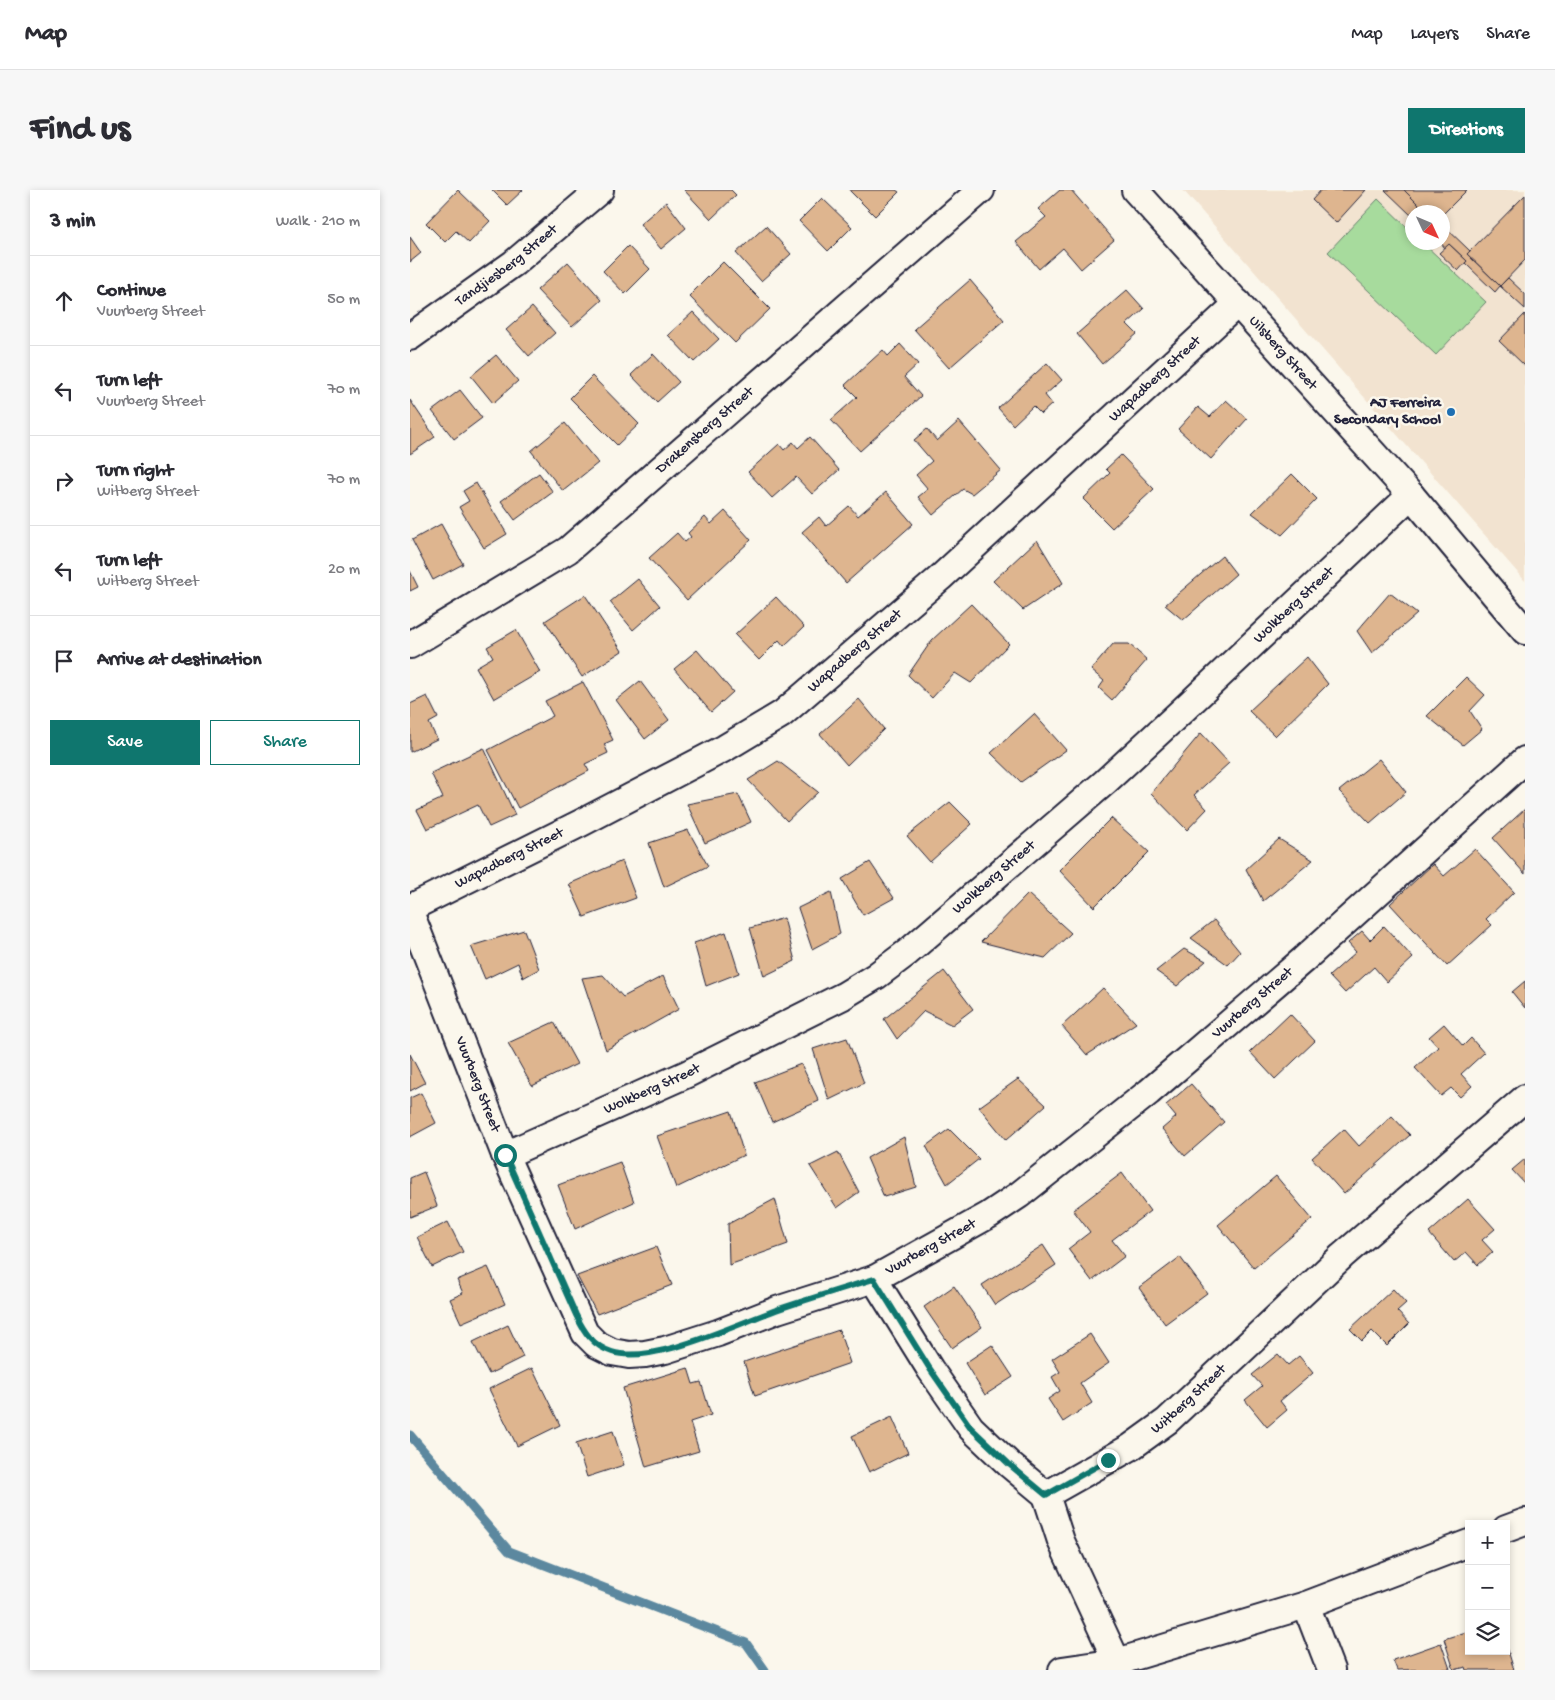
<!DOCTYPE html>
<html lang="en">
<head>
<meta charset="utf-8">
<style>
	body { margin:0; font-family:"Gochi Hand",sans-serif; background:#f7f7f7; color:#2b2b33 }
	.controls { position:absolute; right:15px; bottom:15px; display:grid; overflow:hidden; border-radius:0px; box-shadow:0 2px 8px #0003 }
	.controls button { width:45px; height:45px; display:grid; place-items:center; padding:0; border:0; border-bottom:1px solid #e1e1e2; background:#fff; color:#2b2b33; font:25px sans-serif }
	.compass { position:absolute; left:995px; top:15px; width:45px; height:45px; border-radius:50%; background:#fff; box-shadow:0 2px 8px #0003; rotate:134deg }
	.stop { position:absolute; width:15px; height:15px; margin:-11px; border:4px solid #0f766e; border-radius:50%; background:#fff }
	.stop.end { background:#0f766e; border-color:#fff; box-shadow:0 1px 5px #0008 }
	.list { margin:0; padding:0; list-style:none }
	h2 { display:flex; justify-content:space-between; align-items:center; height:65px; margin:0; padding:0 20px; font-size:21px }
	h2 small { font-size:16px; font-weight:400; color:#7c7c81 }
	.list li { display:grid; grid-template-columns:32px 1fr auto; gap:15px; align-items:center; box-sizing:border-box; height:90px; padding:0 20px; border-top:1px solid #e1e1e2 }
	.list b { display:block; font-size:19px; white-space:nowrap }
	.list p { margin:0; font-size:16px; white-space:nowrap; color:#7c7c81 }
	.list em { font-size:16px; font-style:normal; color:#7c7c81 }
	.actions { display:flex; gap:10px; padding:15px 20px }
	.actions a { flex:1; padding:11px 0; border:1px solid #0f766e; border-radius:0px; text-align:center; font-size:18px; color:#0f766e }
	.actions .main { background:#0f766e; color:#fff }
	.icon { flex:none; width:28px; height:28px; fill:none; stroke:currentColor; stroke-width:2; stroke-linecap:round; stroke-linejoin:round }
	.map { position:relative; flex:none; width:1115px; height:1480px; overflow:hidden; border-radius:0px }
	header { display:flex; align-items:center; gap:30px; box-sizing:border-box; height:70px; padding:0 25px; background:#fff; border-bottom:1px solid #e1e1e2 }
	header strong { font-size:24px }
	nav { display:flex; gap:28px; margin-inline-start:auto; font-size:18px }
	.intro { display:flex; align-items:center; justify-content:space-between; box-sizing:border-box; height:120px; padding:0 30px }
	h1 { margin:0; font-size:35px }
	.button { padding:12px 22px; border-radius:0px; background:#0f766e; color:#fff; font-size:18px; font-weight:700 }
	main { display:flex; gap:30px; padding:0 30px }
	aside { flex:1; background:#fff; border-radius:0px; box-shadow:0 2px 8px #0003 }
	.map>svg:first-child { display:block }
	.built { fill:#f2e3d0; fill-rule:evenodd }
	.green { fill:#a7db9d; stroke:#647e6c }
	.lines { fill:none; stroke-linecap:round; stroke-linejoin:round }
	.stream { stroke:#5b889f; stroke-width:9 }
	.building { fill:#deb58f; stroke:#22223b }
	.street-casing { stroke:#22223b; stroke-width:30 }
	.street { stroke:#fbf7ec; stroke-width:26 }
	.route { stroke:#0f766e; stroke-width:6 }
	.poi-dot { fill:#1f6fb2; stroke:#fbf7ec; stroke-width:2 }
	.labels { text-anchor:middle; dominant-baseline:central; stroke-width:5; stroke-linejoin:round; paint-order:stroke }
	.street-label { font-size:15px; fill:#22223b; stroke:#fbf7ec }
	.poi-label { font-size:15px; font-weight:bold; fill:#22223b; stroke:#fbf7ec; text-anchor:end }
</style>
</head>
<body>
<header>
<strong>Map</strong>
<nav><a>Map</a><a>Layers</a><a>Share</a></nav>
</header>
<div class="intro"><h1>Find us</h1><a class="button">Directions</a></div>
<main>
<aside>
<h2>3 min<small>Walk · 210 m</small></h2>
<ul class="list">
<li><svg class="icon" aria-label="ahead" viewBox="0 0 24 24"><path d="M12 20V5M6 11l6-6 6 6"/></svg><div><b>Continue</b><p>Vuurberg Street</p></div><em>50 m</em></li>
<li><svg class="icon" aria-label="left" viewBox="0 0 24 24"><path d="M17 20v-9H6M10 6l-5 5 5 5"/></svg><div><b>Turn left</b><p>Vuurberg Street</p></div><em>70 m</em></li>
<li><svg class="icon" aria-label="right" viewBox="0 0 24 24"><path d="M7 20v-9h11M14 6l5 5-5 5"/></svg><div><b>Turn right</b><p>Witberg Street</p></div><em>70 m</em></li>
<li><svg class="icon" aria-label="left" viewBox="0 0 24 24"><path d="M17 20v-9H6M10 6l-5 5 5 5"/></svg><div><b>Turn left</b><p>Witberg Street</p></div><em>20 m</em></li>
<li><svg class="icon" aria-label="arrive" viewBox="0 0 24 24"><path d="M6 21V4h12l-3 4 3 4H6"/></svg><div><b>Arrive at destination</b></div></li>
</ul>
<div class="actions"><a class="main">Save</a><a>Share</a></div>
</aside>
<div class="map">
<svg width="1115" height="1480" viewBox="0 0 1115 1480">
	<rect width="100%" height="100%" fill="#fbf7ec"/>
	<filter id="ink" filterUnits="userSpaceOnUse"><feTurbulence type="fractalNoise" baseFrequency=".02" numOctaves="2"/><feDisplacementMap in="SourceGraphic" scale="10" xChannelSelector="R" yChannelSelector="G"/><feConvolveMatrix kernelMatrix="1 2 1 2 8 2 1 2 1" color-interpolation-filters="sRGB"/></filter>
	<g filter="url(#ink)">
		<path class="built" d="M773 0H1115V391ZM1002 22H1032V52H1002Z"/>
		<polygon class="green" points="968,9 1002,42 1002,52 1013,53 1076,112 1026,165 918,62"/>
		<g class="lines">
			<polyline class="stream" points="0,1245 99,1361 336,1453 355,1480"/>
		</g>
		<g class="building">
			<polygon points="48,0 80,31 59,53 46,41 35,52 16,33"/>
			<polygon points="82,0 113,0 97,15"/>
			<polygon points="274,0 321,0 326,5 301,29"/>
			<polygon points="439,0 486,0 489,2 465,26"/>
			<polygon points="650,0 661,0 704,50 671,79 653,58 629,79 606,52 636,27 628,19"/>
			<polygon points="911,0 956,0 926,33 902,10"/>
			<polygon points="975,0 994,0 1016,22 1002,22 1002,26"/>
			<polygon points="994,0 1057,0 1032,25 1032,22 1016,22"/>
			<polygon points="1115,5 1115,70 1090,96 1057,64"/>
			<polygon points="412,8 442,37 418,61 389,31"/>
			<polygon points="256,12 276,38 251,59 230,34"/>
			<polygon points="1032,34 1060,61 1057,64 1090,96 1085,102 1055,73 1057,71 1039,54 1035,58 1030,52 1032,52"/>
			<polygon points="356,36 381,64 351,91 326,63"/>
			<polygon points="0,47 11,63 0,72"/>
			<polygon points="1039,54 1057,71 1048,81 1029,63"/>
			<polygon points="218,56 240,79 215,104 193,81"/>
			<polygon points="158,72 192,110 162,137 127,100"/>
			<polygon points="313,72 360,119 325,153 279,106"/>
			<polygon points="1098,88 1115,104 1115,119 1090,96"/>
			<polygon points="560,90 594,130 539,178 504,139"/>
			<polygon points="717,100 734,119 717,134 727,144 692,174 667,144"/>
			<polygon points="122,117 145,143 119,166 96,140"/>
			<polygon points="283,122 309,149 284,172 258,145"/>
			<polygon points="1115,124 1115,176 1089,151"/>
			<polygon points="490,154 508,174 494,187 511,206 450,261 421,230 447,207 435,195 473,160 478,166"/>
			<polygon points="243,164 269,192 247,212 221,185"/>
			<polygon points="86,165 108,191 83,213 61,186"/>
			<polygon points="637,173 652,190 635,205 642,214 631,224 623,216 603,235 588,218"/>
			<polygon points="182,186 229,234 207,255 160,208"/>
			<polygon points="50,200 72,228 44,249 22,221"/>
			<polygon points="0,210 25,247 0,264"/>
			<polygon points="816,210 837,229 801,269 768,239 788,217 800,227"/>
			<polygon points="549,231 591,280 562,304 553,299 523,325 508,307 518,299 506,285 522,271 504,250 517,239 527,251"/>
			<polygon points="155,233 188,273 153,301 121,261"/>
			<polygon points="400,247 429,280 402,304 386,287 362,308 338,282 369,254 374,260 383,252 388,258"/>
			<polygon points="711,265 744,299 702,338 673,309 700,283 696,279"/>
			<polygon points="129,283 143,302 105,330 91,311"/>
			<polygon points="882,284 907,309 872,345 842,323"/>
			<polygon points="66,293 97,344 74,358 49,317 59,311 53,301"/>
			<polygon points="476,302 503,334 436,393 392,342 409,327 416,336 439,316 448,326"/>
			<polygon points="315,321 341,350 277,410 239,368 267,343 275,352 281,347 278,343 295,327 301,334"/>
			<polygon points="31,334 53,374 23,390 2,350"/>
			<polygon points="627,350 653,393 613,420 583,391"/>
			<polygon points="812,366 826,384 773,430 755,415"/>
			<polygon points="0,381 8,397 0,401"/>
			<polygon points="228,389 250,416 223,440 200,412"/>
			<polygon points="980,403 1007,424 962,463 947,441"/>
			<polygon points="175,405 212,461 172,487 135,431"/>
			<polygon points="366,407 394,437 374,456 369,450 349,470 325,445"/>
			<polygon points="561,414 599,454 561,493 545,483 522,508 498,485 522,450"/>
			<polygon points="106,440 130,482 84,509 66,477 83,467 77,457"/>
			<polygon points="703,454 719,454 737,470 702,510 689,498 694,491 681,480"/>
			<polygon points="287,460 323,502 301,522 264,479"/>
			<polygon points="897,467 918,494 865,546 839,521"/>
			<polygon points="1056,487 1075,505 1060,521 1072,539 1053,555 1017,526"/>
			<polygon points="230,491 259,530 235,549 206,510"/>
			<polygon points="173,492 203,550 194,554 198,563 175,574 179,581 108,618 78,560 143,526 135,511"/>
			<polygon points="17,506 28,528 19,533 27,549 0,562 0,514"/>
			<polygon points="449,509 474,539 437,575 410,544"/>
			<polygon points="624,524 656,560 611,592 581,563"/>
			<polygon points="791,543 819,573 784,605 797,619 777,640 741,603"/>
			<polygon points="74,558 105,625 79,637 68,615 17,639 7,620 33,608 21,583"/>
			<polygon points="969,569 996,602 960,633 929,601"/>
			<polygon points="368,571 408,602 377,631 338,590"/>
			<polygon points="328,604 341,632 295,653 277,614"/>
			<polygon points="540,612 562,634 520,672 497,646"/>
			<polygon points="1115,619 1115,684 1083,648"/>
			<polygon points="701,628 739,662 684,717 649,680"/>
			<polygon points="278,640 298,676 254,697 239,653"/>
			<polygon points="869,649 903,670 853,711 836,679"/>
			<polygon points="1065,659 1104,702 1076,729 1082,735 1037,776 980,714 1023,674 1034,686"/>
			<polygon points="212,671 226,708 174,727 159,694"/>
			<polygon points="460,672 484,708 453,725 432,689"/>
			<polygon points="421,702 430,744 402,759 388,718"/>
			<polygon points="618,704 661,743 635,768 571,752"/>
			<polygon points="374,728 385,771 354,786 340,738"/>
			<polygon points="804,730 830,762 818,775 781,748"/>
			<polygon points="974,736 1003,768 977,792 964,777 935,803 919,786 946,762 938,753 952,741 960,750"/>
			<polygon points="114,740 129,779 113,788 108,773 75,789 61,756"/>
			<polygon points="316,742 329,783 296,796 284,753"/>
			<polygon points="774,759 796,771 767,796 746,781"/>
			<polygon points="534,781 563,819 542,835 514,821 487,849 474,829"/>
			<polygon points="193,785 213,807 253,786 269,819 196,860 172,788"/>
			<polygon points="1115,791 1115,818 1102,802"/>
			<polygon points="693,798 726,833 677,865 652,836"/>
			<polygon points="880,824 905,851 865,889 840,862"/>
			<polygon points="144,832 167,874 122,896 98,853"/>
			<polygon points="1034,834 1053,856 1061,848 1074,863 1051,884 1062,896 1050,907 1041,898 1031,906 1005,878 1028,857 1019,847"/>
			<polygon points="437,848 454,893 419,910 403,859"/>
			<polygon points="0,864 15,893 0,901"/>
			<polygon points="391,874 409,911 362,932 345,892"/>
			<polygon points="608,889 636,915 596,950 569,917"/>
			<polygon points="781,894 814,932 775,966 752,939 766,927 756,915"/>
			<polygon points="11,903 26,933 0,947 0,908"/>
			<polygon points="321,921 334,965 266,998 247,946"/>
			<polygon points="982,926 1000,945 934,1004 902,968 934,939 949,956"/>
			<polygon points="539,939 569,969 537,994 516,956"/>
			<polygon points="494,947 506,997 474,1007 457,968"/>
			<polygon points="428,962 449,1002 427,1018 400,976"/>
			<polygon points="1115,969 1115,994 1102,980"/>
			<polygon points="210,972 224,1012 165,1039 148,995"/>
			<polygon points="14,982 27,1016 0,1027 0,988"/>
			<polygon points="712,983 740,1021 702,1050 715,1066 682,1091 658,1059 680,1042 663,1020"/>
			<polygon points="866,986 902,1029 844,1078 808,1035"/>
			<polygon points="365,1009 378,1054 319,1075 318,1034"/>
			<polygon points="1058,1009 1085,1039 1072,1050 1083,1062 1068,1075 1056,1062 1044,1072 1019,1043"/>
			<polygon points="38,1032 53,1062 22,1077 7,1047"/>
			<polygon points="633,1055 646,1075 585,1115 572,1095"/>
			<polygon points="246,1057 262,1095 187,1124 167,1086"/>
			<polygon points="770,1067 797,1103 755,1134 729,1098"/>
			<polygon points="78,1077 95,1114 51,1133 40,1109 53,1103 47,1090"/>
			<polygon points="544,1096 572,1137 542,1158 514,1117"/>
			<polygon points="983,1099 996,1113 987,1121 999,1134 977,1156 962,1141 952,1151 940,1139"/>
			<polygon points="98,1135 113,1167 79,1184 63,1152"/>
			<polygon points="429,1140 440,1173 345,1206 334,1172"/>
			<polygon points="680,1144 699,1173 670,1193 682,1213 653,1232 638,1209 650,1201 642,1187 650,1182 642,1169"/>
			<polygon points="582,1155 603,1187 575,1205 555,1173"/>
			<polygon points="868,1164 878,1175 889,1166 903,1183 870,1211 877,1220 857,1237 835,1210 852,1196 842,1185"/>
			<polygon points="122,1178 150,1235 107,1256 79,1199"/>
			<polygon points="278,1178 283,1194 291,1192 301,1225 280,1232 289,1261 236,1277 213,1198"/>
			<polygon points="482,1227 498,1263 459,1282 442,1246"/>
			<polygon points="203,1241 214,1275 177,1287 166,1253"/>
			<polygon points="1059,1441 1059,1461 1096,1461 1096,1454 1104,1480 1057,1480 1056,1477 1044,1480 1034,1449"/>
			<polygon points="1031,1453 1040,1479 987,1480 983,1470"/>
		</g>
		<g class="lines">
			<defs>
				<g id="street">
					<path id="s1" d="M725 0 1001 305 1115 441"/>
					<path id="s2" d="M0 147 104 73 190 0"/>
					<path id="s3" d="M0 455 158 360 571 0"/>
					<path id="s4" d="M0 718 171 633 315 558 372 524 530 388 828 113"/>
					<path id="s5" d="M0 722 95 965 175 1143 186 1154 202 1162 219 1165 235 1164 255 1160 308 1143 367 1120 464 1089 579 1025 609 1005 739 902 893 770 1115 570"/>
					<path id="s6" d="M95 965 277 884 433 806 466 786 498 762 695 592 774 519 1001 305"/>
					<path id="s7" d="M464 1089 520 1179 561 1238 600 1275 636 1305 721 1257 757 1231 932 1066 1115 908"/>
					<polyline points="636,1305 651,1351 707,1472 709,1480"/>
					<polyline points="1096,1339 1115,1332"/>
					<polyline points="896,1415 921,1480"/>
					<polyline points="652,1480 707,1472 896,1415 1059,1353"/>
				</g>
			</defs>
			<use href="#street" class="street-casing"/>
			<use href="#street" class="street"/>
		</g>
	</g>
	<g class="lines" filter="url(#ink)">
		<path class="route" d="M95 965 166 1125C174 1142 183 1156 202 1162 242 1175 325 1135 366 1120 398 1109 431 1099 464 1089L520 1179 561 1238 600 1275 636 1305 698 1270"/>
	</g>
	<circle class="poi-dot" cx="1041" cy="222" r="5"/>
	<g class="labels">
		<g class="street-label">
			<text stroke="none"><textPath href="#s2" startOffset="120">Tandjiesberg Street</textPath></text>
			<text stroke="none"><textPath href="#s1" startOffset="220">Uilsberg Street</textPath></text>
			<text stroke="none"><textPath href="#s4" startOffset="921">Wapadberg Street</textPath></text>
			<text stroke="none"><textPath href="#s3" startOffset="366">Drakensberg Street</textPath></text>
			<text stroke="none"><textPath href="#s6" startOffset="971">Wolkberg Street</textPath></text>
			<text stroke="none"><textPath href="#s4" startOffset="516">Wapadberg Street</textPath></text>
			<text stroke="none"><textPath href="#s4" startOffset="111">Wapadberg Street</textPath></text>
			<text stroke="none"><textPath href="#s6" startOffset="566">Wolkberg Street</textPath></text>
			<text stroke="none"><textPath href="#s5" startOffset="1234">Vuurberg Street</textPath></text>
			<text stroke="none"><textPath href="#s5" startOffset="185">Vuurberg Street</textPath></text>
			<text stroke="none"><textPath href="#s6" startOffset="161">Wolkberg Street</textPath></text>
			<text stroke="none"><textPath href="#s5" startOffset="829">Vuurberg Street</textPath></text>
			<text stroke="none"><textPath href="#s7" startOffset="451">Witberg Street</textPath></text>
		</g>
		<g class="poi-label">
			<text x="1031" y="213">AJ Ferreira<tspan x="1031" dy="17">Secondary School</tspan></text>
		</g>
	</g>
</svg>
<div class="controls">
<button>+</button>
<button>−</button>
<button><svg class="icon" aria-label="layers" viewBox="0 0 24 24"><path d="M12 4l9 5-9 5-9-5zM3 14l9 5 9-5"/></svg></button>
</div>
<svg class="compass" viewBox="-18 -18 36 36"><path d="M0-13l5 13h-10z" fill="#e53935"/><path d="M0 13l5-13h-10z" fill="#7c7c81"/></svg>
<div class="stop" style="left:95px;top:965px"></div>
<div class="stop end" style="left:698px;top:1270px"></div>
</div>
</main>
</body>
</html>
